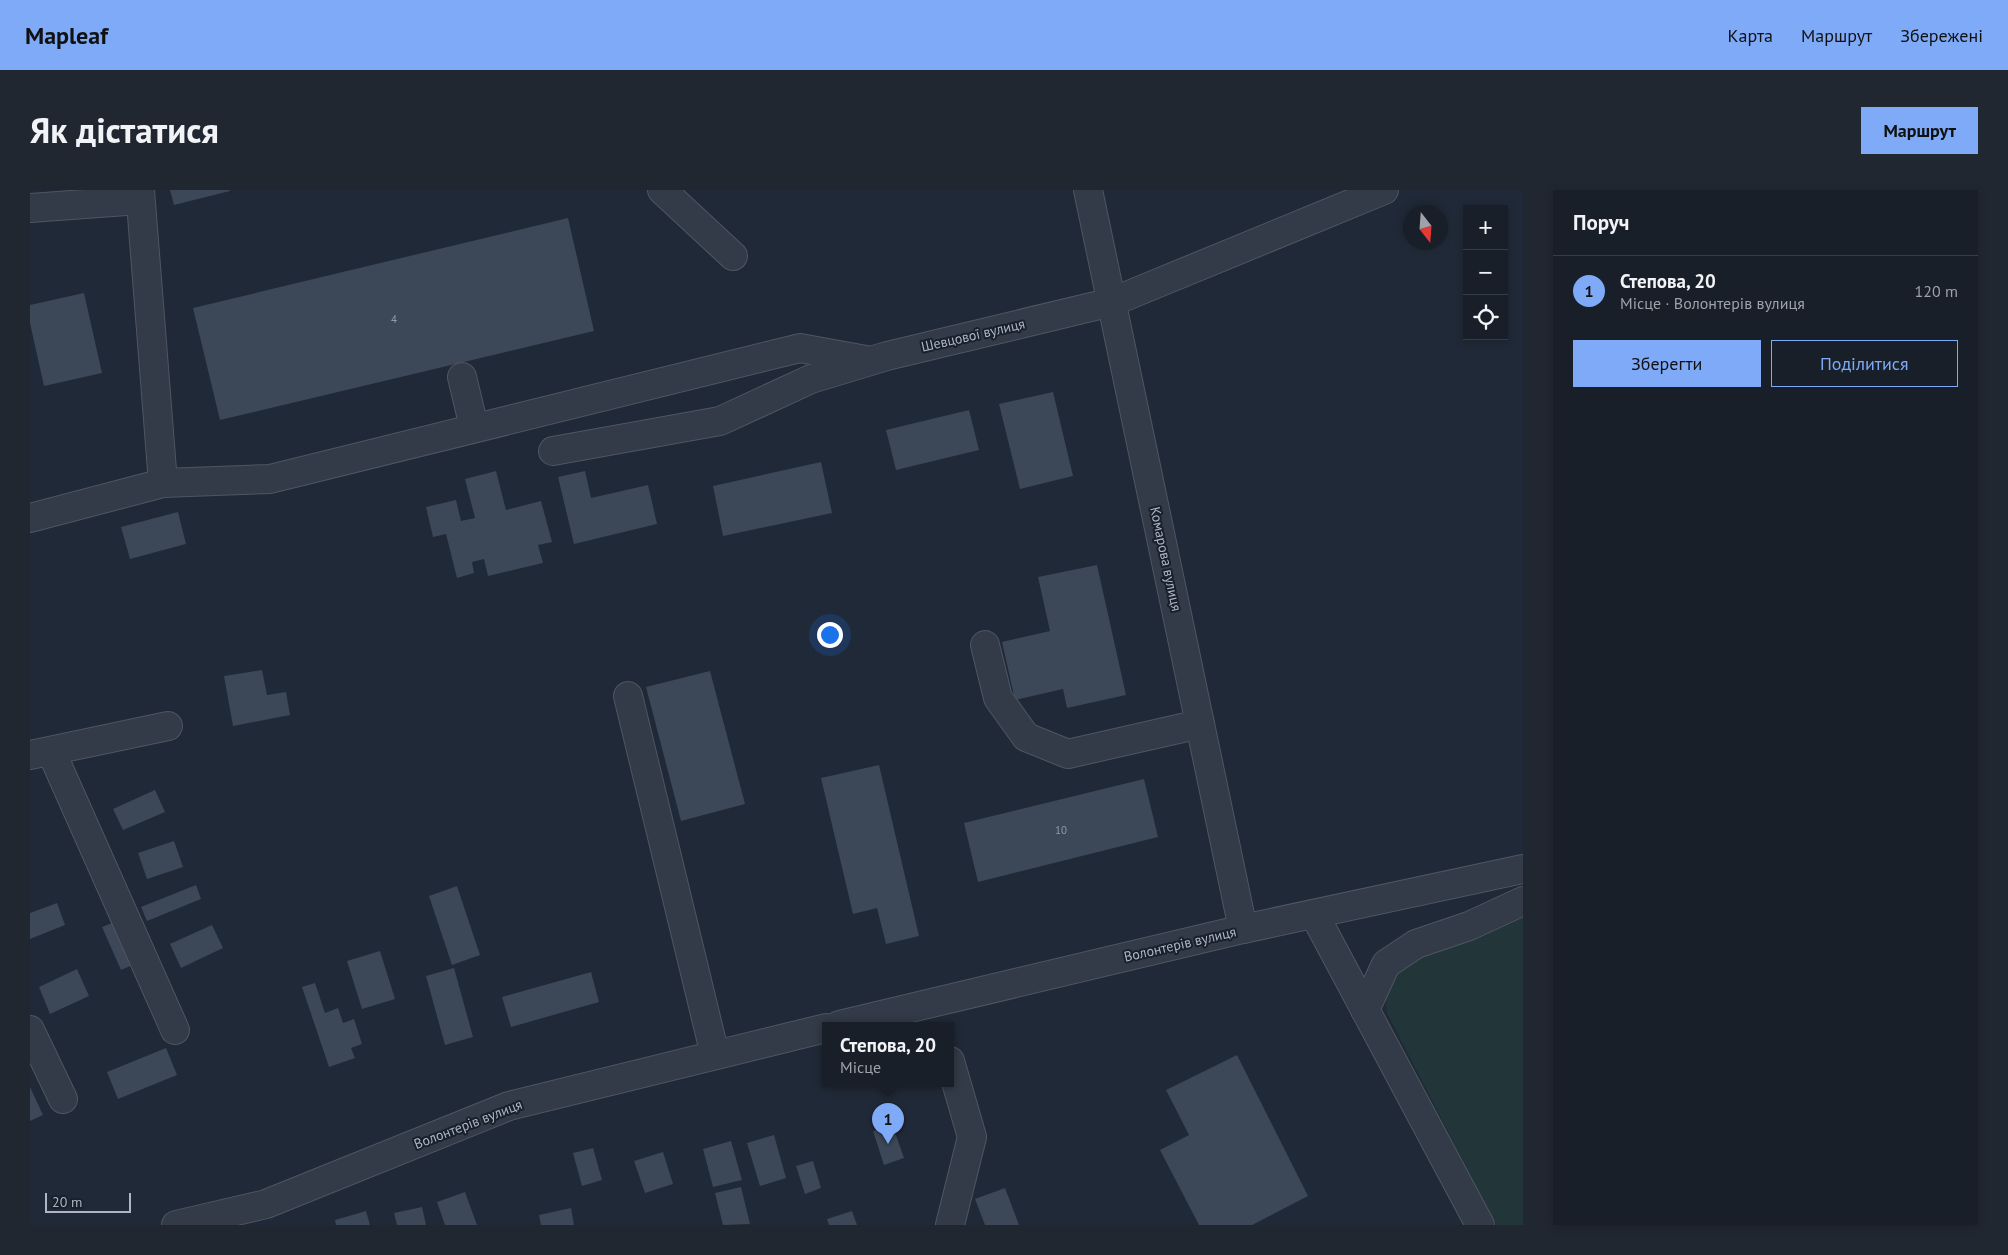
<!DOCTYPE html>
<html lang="uk">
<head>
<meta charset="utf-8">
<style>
	body { margin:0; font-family:"PT Sans",sans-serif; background:#212731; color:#f1f3f6 }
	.controls { position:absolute; right:15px; top:15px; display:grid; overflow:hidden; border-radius:0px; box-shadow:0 2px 8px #0003 }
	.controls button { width:45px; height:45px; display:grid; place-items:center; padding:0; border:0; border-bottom:1px solid #363d46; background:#181f29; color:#f1f3f6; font:25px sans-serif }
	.compass { position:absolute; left:1373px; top:15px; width:45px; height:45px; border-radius:50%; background:#181f29; box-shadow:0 2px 8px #0003; rotate:163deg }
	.scale { position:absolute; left:15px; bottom:12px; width:86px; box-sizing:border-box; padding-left:5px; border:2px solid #adb6c4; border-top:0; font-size:14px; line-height:18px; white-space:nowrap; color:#adb6c4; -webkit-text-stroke:4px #19202c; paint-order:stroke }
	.you { position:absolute; left:799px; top:444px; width:18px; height:18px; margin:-12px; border:4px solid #fff; border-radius:50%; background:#1a73e8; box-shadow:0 0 0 8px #1a73e833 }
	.badge { display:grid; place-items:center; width:32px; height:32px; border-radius:50%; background:#7eaaf8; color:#111; font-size:16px; font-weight:700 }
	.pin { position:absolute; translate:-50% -41px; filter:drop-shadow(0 1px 2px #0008) }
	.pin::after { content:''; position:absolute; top:26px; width:18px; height:15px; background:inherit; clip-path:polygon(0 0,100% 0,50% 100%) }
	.popup { position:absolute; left:792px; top:832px; width:132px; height:65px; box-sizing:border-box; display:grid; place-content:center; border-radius:0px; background:#181f29; filter:drop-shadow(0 1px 4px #0005); font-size:16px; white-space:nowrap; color:#9fa2a8 }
	.popup b { font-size:19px; color:#f1f3f6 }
	.popup::after { content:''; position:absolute; left:50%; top:100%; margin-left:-10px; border:10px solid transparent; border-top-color:#181f29 }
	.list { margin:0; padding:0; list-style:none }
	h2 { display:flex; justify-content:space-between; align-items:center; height:65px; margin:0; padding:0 20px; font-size:21px }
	h2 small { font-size:16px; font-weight:400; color:#9fa2a8 }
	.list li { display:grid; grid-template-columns:32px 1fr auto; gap:15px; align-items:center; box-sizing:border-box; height:70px; padding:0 20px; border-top:1px solid #363d46 }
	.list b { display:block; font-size:19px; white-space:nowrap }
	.list p { margin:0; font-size:16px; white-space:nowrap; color:#9fa2a8 }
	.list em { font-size:16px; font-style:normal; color:#9fa2a8 }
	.actions { display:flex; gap:10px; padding:15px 20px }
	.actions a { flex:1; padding:11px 0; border:1px solid #7eaaf8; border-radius:0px; text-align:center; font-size:18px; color:#7eaaf8 }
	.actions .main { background:#7eaaf8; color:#111 }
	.icon { flex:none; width:28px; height:28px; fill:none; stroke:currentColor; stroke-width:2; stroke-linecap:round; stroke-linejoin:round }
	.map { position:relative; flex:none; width:1493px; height:1035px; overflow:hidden; border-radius:0px }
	header { display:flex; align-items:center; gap:30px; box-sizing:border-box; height:70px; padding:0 25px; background:#7eaaf8; color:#111 }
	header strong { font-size:24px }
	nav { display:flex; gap:28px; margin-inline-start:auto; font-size:18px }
	.intro { display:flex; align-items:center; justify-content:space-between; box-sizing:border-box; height:120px; padding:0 30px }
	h1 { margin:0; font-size:35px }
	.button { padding:12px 22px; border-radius:0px; background:#7eaaf8; color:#111; font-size:18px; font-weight:700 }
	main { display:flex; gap:30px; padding:0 30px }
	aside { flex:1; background:#181f29; border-radius:0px; box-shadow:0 2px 8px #0003 }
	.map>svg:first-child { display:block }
	.green { fill:#223538 }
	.building { fill:#3c4757 }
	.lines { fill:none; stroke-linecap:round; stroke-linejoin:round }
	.minor-casing { stroke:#4e5662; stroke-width:30 }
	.minor { stroke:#333b48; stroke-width:28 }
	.labels { text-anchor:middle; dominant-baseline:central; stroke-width:4; stroke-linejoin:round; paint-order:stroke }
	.number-label { font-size:11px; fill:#919aa9 }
	.street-label { font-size:14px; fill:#adb6c4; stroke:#19202c }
</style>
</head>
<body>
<header>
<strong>Mapleaf</strong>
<nav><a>Карта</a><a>Маршрут</a><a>Збережені</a></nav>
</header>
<div class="intro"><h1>Як дістатися</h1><a class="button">Маршрут</a></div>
<main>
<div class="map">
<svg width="1493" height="1035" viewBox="0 0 1493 1035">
	<rect width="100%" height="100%" fill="#202937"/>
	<polygon class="green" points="1493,725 1493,1035 1466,1035 1357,823 1354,791 1386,764"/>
	<g class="building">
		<polygon points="140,0 200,0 200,1 144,15"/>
		<polygon points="538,28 564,141 190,230 163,118"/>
		<polygon points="54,103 72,183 14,196 0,133 0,115"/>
		<polygon points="1023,202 1043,286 990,299 969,214"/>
		<polygon points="939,220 949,260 866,280 856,240"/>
		<polygon points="791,272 802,323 693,346 683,296"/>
		<polygon points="466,281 476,320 511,311 522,352 508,355 513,373 458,386 454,369 442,372 444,383 427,388 416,344 403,347 396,317 426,310 431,331 445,328 435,289"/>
		<polygon points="555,281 561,308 618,295 627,334 544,354 528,287"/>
		<polygon points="148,322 156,354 100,369 91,337"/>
		<polygon points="1067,375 1096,505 1037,518 1033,499 985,510 972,452 1020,441 1008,387"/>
		<polygon points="232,480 237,505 256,502 260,525 203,536 194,486"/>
		<polygon points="680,481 715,614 651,631 616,497"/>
		<polygon points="849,575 889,746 856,754 847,718 823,724 791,588"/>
		<polygon points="1114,589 1128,647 948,692 934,633"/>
		<polygon points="125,600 135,622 93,640 83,619"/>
		<polygon points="144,651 153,677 117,689 108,663"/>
		<polygon points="166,695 171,709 117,731 111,717"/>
		<polygon points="427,696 450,765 422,775 399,706"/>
		<polygon points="27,713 35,735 0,749 0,723"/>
		<polygon points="87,731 105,774 91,780 72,737"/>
		<polygon points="182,735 193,758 151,778 140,754"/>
		<polygon points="350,761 365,809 332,819 317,771"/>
		<polygon points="424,778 443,847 415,855 396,786"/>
		<polygon points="47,779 59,806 20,824 9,797"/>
		<polygon points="561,782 569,812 481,837 472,807"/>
		<polygon points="285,793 295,823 308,818 313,833 324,829 332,854 321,858 325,868 299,877 272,797"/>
		<polygon points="136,858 147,885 88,909 77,882"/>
		<polygon points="1207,865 1278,1006 1222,1035 1169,1035 1130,960 1159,945 1136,900"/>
		<polygon points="0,897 13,925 0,931"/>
		<polygon points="862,934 874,968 854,975 843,941"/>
		<polygon points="744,945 756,988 730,996 717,953"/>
		<polygon points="701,951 712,990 683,997 673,959"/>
		<polygon points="563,958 572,990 552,996 543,963"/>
		<polygon points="633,962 643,994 615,1003 604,971"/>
		<polygon points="783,971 791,998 775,1004 766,976"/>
		<polygon points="711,997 720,1034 693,1035 685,1003"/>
		<polygon points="975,998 989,1035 955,1035 945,1009"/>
		<polygon points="435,1002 447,1035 415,1035 407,1012"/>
		<polygon points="392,1017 396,1035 367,1035 364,1023"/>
		<polygon points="541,1018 544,1035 511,1035 509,1025"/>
		<polygon points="336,1021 340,1035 306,1035 305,1030"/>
		<polygon points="822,1021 827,1035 799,1035 797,1029"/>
	</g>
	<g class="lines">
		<defs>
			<g id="minor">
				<polyline points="110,0 133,293"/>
				<polyline points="632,0 703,66"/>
				<polyline points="1058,0 1213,739"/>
				<polyline points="0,18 110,10"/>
				<polyline points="432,187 444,237"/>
				<polyline points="523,261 690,231 781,189 857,166 1082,112 1354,0"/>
				<polyline points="0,328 133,293 240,289 770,158 836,170"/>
				<polyline points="955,455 968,508 996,547 1038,564 1170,534"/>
				<polyline points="598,506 685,865"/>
				<polyline points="21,561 145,840"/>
				<polyline points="0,565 138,536"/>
				<polyline points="1284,724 1450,1035"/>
				<polyline points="1335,820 1356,774 1386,754 1439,736 1493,711"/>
				<polyline points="809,835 1213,739 1493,679"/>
				<polyline points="0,840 33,909"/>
				<polyline points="146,1035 236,1014 479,916 796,838"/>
				<polyline points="920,1035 942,947 920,871"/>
			</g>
		</defs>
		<use href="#minor" class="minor-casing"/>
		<use href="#minor" class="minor"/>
	</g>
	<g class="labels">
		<g class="number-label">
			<text x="364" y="129">4</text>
			<text x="1031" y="640">10</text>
		</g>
		<g class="street-label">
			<text transform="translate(943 145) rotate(-13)">Шевцової вулиця</text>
			<text transform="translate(1136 369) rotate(78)">Комарова вулиця</text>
			<text transform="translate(1150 754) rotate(-13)">Волонтерів вулиця</text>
			<text transform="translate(438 934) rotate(-21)">Волонтерів вулиця</text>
		</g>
	</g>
</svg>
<div class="controls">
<button>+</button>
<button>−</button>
<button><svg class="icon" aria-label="locate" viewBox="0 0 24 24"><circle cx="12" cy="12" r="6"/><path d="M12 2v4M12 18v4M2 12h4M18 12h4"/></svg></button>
</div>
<svg class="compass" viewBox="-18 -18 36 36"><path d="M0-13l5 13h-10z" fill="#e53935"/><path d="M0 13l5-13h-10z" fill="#9fa2a8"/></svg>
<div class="scale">20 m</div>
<div class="you"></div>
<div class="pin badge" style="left:858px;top:954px">1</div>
<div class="popup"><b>Степова, 20</b>Місце</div>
</div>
<aside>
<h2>Поруч<small></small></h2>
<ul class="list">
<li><span class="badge">1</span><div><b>Степова, 20</b><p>Місце · Волонтерів вулиця</p></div><em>120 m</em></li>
</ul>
<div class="actions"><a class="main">Зберегти</a><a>Поділитися</a></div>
</aside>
</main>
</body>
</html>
